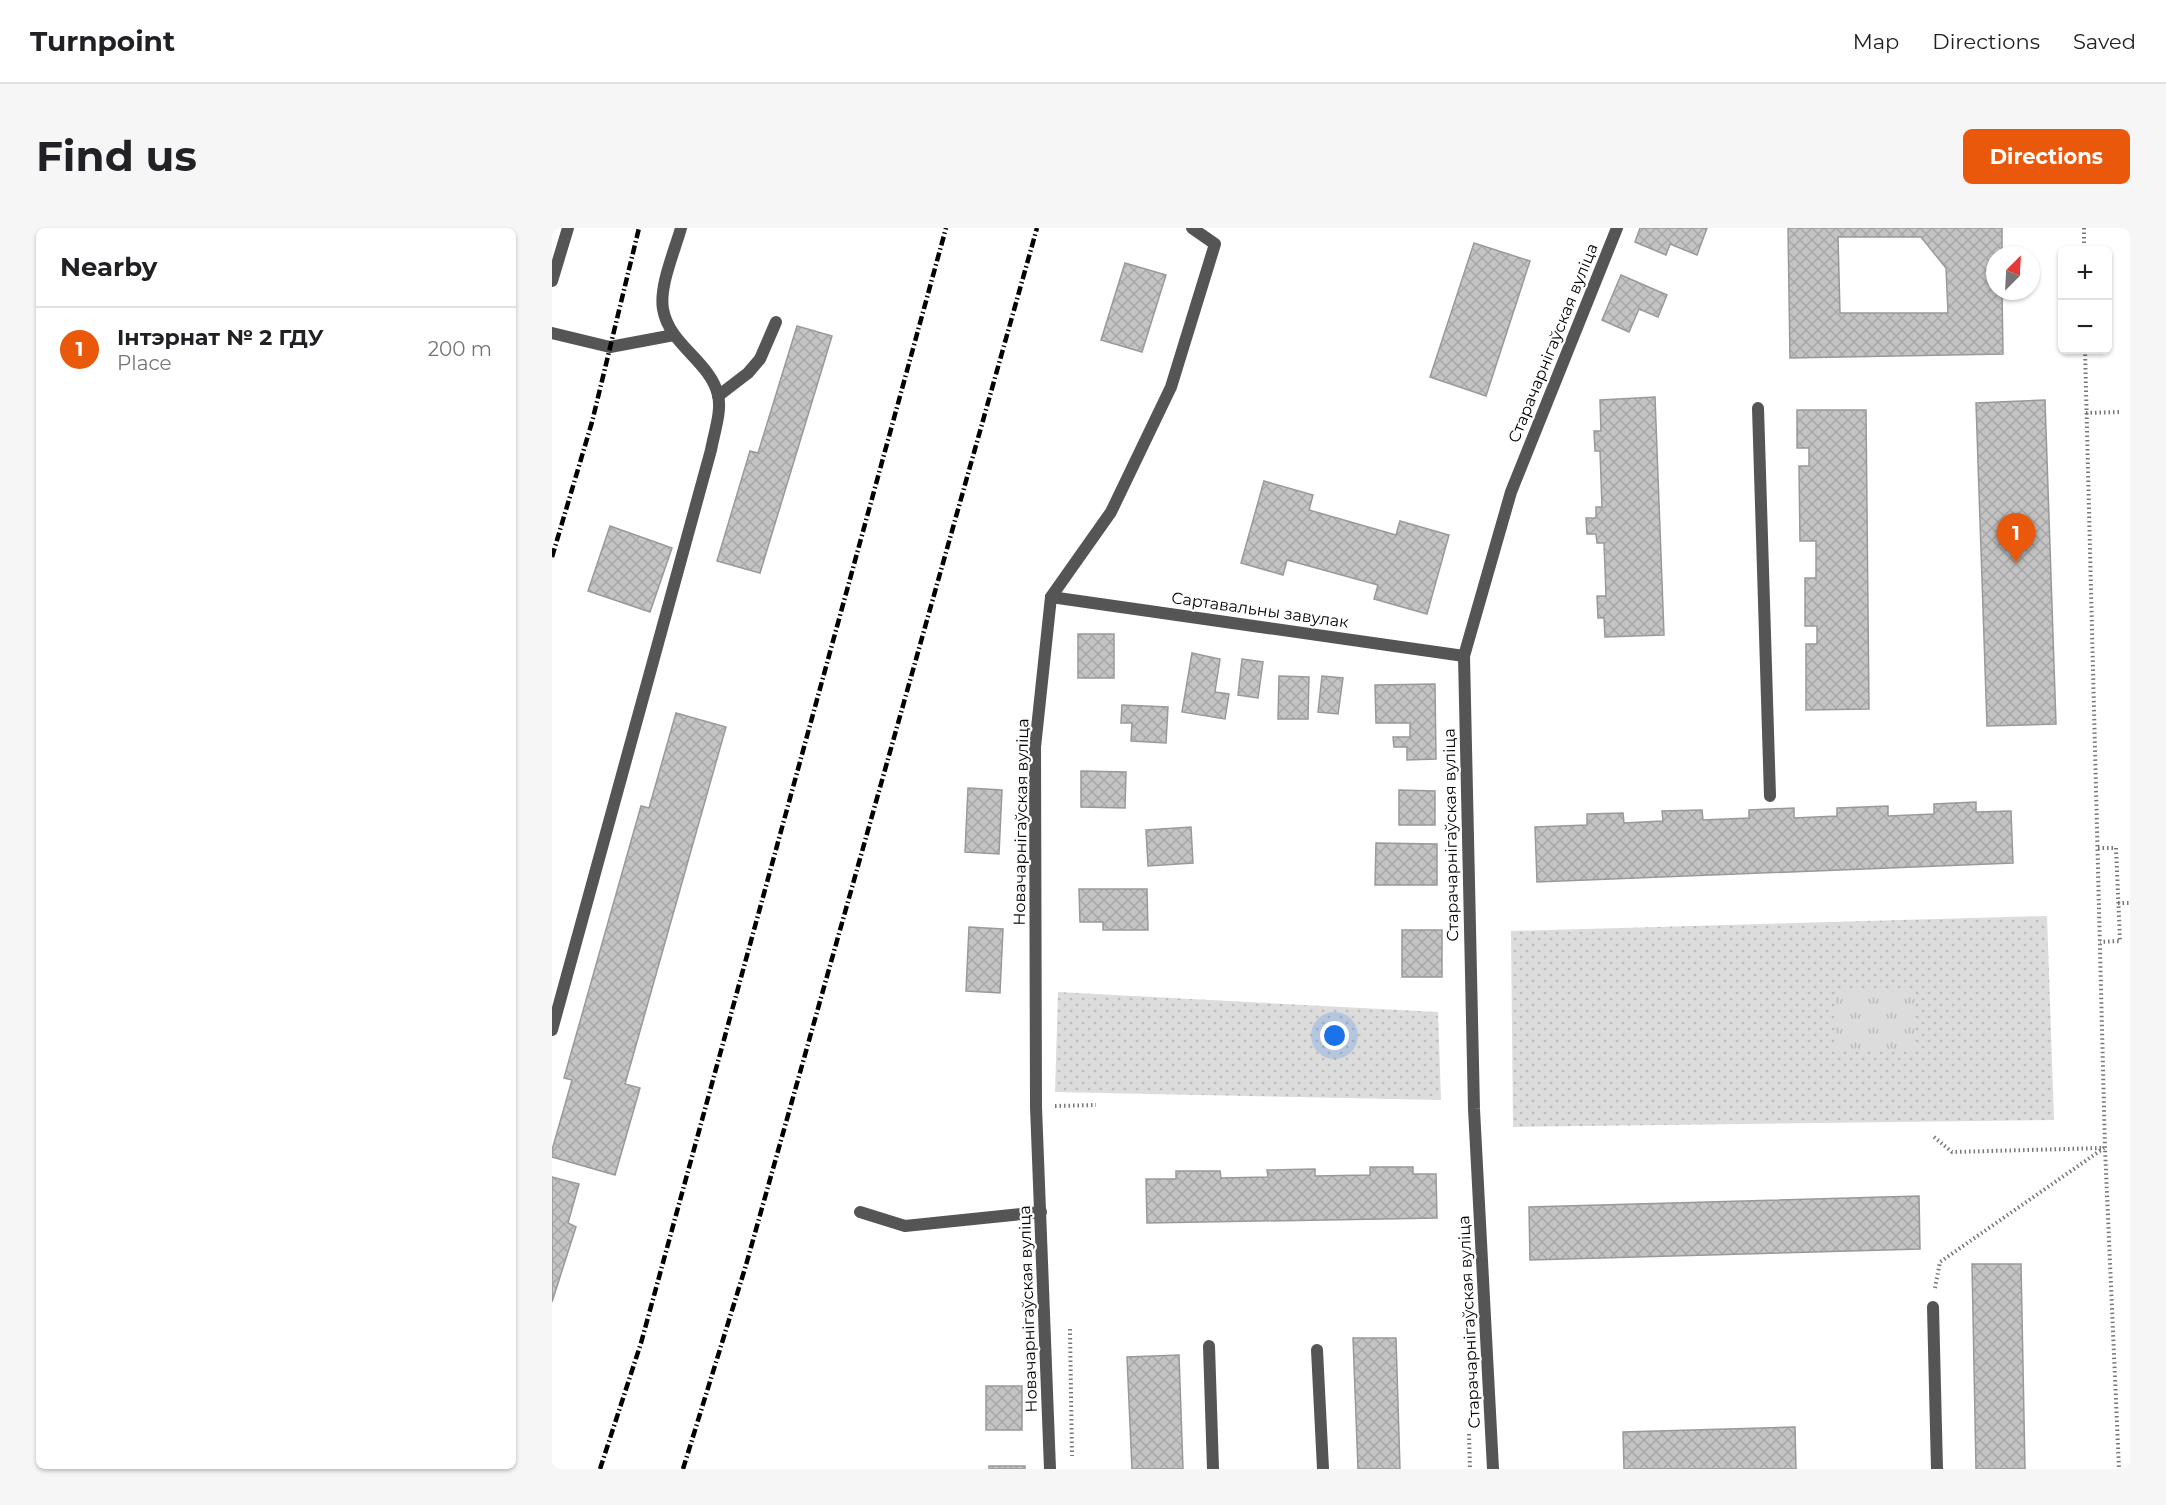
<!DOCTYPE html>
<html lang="en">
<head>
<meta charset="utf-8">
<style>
	body { margin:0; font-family:Montserrat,sans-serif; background:#f6f6f6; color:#202124 }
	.controls { position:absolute; right:18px; top:18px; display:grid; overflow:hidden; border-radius:9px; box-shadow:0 2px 4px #0004 }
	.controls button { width:54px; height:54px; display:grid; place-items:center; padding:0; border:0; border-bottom:2px solid #e0e0e0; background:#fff; color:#202124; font:30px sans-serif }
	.compass { position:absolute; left:1434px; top:18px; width:54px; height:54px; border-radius:50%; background:#fff; box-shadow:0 2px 4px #0004; rotate:24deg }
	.you { position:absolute; left:783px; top:808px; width:21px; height:21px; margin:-15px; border:4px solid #fff; border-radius:50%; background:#1a73e8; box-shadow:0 0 0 9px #1a73e833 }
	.badge { display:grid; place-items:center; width:39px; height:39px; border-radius:50%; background:#ea580c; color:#fff; font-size:20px; font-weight:700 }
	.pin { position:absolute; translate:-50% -50px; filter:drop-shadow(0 2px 3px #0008) }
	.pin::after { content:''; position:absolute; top:32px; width:21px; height:18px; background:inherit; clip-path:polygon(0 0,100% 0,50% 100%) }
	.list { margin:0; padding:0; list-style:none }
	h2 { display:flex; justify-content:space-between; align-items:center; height:78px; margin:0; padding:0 24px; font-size:26px }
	h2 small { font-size:20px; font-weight:400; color:#757577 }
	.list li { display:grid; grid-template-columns:39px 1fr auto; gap:18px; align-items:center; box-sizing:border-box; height:84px; padding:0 24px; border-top:2px solid #e0e0e0 }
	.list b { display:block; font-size:22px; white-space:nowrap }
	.list p { margin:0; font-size:20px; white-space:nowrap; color:#757577 }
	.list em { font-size:20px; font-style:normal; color:#757577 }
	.map { position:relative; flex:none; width:1578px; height:1241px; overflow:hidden; border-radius:9px }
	header { display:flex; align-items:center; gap:36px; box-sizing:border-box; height:84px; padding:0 30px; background:#fff; border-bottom:2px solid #e0e0e0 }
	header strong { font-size:28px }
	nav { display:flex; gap:33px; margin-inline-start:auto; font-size:21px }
	.intro { display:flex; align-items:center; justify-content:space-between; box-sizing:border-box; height:144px; padding:0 36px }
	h1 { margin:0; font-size:42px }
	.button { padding:15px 27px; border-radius:9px; background:#ea580c; color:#fff; font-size:21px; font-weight:700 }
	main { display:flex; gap:36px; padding:0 36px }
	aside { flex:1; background:#fff; border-radius:9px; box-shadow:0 2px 4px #0004 }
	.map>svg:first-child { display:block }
	.grass { fill:url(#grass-dots) }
	.park { fill:url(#park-tufts) }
	.building { fill:url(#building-cross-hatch); stroke:#999; stroke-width:1.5; fill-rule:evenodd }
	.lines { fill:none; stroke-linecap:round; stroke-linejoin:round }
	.path { stroke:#777; stroke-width:4; stroke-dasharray:1.5 3; stroke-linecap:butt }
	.lane { stroke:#555; stroke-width:12 }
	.street { stroke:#555; stroke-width:12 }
	.rail { stroke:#000; stroke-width:4.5; stroke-dasharray:9 3 1.5 3; stroke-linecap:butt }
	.labels { text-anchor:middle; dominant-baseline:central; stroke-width:4.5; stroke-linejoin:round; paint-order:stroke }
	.street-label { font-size:16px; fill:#000; stroke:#fff }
</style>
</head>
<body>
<header>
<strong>Turnpoint</strong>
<nav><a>Map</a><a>Directions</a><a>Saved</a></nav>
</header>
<div class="intro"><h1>Find us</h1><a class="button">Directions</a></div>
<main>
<aside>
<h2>Nearby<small></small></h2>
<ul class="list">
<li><span class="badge">1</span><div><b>Інтэрнат № 2 ГДУ</b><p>Place</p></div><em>200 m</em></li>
</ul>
</aside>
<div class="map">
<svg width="1578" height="1241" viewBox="0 0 1578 1241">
	<defs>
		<pattern id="grass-dots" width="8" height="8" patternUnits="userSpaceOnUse" patternTransform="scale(1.5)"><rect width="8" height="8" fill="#dcdcdc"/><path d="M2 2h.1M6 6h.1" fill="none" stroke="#bbb" stroke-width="1.8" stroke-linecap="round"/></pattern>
		<pattern id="park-tufts" width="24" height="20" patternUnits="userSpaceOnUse" patternTransform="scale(1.5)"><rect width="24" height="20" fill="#dcdcdc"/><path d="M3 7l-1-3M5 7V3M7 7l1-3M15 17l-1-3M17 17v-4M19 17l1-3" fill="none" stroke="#bbb"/></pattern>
		<pattern id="building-cross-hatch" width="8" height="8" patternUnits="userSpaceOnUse" patternTransform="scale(1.5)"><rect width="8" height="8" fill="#c4c4c4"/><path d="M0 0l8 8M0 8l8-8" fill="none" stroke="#a7a7a7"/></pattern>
	</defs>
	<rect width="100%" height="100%" fill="#fff"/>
	<g class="grass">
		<polygon points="1495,688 1502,892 961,899 959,703"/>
		<polygon points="506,764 886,784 889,872 503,864"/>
	</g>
	<polygon class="park" points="1284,764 1363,764 1362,823 1284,821"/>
	<g class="building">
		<polygon points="1088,0 1155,0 1145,27 1118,16 1114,27 1083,14"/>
		<path d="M1236 0H1450V27H1443V63H1450L1451 126 1238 130ZM1286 9H1369L1394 40 1396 85H1288Z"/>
		<polygon points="922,15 978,33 934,168 878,149"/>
		<polygon points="573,35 614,47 590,124 549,112"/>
		<polygon points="1069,47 1115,67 1106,89 1087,81 1077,104 1050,92"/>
		<polygon points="245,98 280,108 208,345 165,333 198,223 206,225"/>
		<polygon points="1103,169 1112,407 1053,409 1052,390 1046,390 1045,368 1054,368 1052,315 1045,315 1044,306 1035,306 1034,290 1044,290 1044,279 1050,279 1048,223 1043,223 1042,203 1049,203 1048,172"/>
		<polygon points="1493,172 1504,496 1435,498 1424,175"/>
		<polygon points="1245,182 1314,182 1317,481 1254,482 1254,416 1265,416 1265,398 1253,398 1253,350 1264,350 1264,313 1248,313 1247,238 1257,238 1257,220 1245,220"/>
		<polygon points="712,253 761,267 757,282 844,307 848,293 897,307 875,386 822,371 826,357 735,332 731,347 689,335"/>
		<polygon points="58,298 120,320 98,384 36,363"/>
		<rect x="526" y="406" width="36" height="44"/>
		<polygon points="640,425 668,431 663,464 677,466 673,491 630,484"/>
		<polygon points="690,431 711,434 706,470 686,467"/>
		<polygon points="727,448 757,449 756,491 726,491"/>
		<polygon points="770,448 791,450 786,486 766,484"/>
		<polygon points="883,456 884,531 855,532 855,519 842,519 841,509 858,509 858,495 824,495 823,457"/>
		<polygon points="570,477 616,479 614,515 579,513 580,495 569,495"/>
		<polygon points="124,485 174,499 73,856 88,860 63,947 0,929 0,922 20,852 12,850 89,578 97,580"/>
		<polygon points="529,543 574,544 573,580 529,579"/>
		<polygon points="416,560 450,562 447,626 413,624"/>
		<polygon points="847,562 883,563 883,597 847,597"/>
		<polygon points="1424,574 1424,584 1459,583 1461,635 985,654 983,599 1035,597 1035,586 1071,585 1072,595 1111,593 1110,583 1150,582 1151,592 1197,590 1197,582 1242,580 1242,590 1285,588 1285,580 1336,578 1336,588 1382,586 1382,576"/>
		<polygon points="639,599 641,635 596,638 594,602"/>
		<polygon points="824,615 885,616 885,657 823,657"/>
		<polygon points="527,661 595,661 596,702 551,702 551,694 528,694"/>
		<polygon points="417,699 451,701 448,765 414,763"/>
		<rect x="850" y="702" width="40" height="47"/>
		<polygon points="818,939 861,939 861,946 884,946 885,990 595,995 594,951 624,951 624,943 668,943 669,950 716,949 715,942 763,941 763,948 818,947"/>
		<polygon points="0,949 27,956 16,995 24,999 0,1074"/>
		<polygon points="1367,968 1368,1021 978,1032 977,979"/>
		<polygon points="1420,1036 1469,1036 1473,1241 1424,1241"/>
		<polygon points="801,1110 844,1110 848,1241 806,1241"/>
		<polygon points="627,1127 631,1241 580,1241 575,1129"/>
		<rect x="434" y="1158" width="36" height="44"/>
		<polygon points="1243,1199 1244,1241 1072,1241 1071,1204"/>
		<rect x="437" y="1238" width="36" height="3"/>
	</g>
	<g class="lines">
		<g class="path">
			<polyline points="1532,0 1532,22"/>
			<polyline points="1533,122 1553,920 1567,1241"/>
			<polyline points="1534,185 1568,184"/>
			<polyline points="1546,620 1564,620 1568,713 1548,714"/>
			<polyline points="1566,675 1578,675"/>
			<polyline points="503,878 544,877"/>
			<polyline points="1382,909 1400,924 1552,920"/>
			<polyline points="1383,1060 1388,1034 1552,920"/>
			<polyline points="518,1101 520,1228"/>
			<polyline points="917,1206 918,1241"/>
		</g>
		<g class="lane">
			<polyline points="0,53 16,0"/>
			<polyline points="0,105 58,119 122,107"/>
			<polyline points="166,168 196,145 208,131 224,94"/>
			<polyline points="1206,180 1218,568"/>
			<path d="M0 802 159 222C162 205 170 183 166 167 158 133 117 117 111 81 107 58 123 22 129 0"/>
			<polyline points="308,984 353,998 489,984"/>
			<polyline points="1381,1079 1385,1241"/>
			<polyline points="657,1118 661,1241"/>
			<polyline points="765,1122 771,1241"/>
		</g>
		<g class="street">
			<polyline points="499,369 912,428"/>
			<polyline points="498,1241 484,879 483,519 499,369 559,284 619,159 663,16 640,0"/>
			<polyline points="941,1241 922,881 912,428 959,264 1065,0"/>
		</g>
		<g class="rail">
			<polyline points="0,329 40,194 87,0"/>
			<polyline points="48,1241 89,1115 394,0"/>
			<polyline points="131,1241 194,1037 485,0"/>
		</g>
	</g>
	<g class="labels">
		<g class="street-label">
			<text transform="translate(1001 115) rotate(-68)">Старачарнігаўская вуліца</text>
			<text transform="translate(708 382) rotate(8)">Сартавальны завулак</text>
			<text transform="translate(469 594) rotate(-89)">Новачарнігаўская вуліца</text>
			<text transform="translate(899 607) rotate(-91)">Старачарнігаўская вуліца</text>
			<text transform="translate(476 1081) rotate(-92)">Новачарнігаўская вуліца</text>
			<text transform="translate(917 1094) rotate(-93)">Старачарнігаўская вуліца</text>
		</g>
	</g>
</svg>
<div class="controls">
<button>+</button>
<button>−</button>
</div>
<svg class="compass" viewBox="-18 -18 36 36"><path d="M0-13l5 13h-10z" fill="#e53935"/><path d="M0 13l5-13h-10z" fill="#757577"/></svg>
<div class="you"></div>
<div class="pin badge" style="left:1464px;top:335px">1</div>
</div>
</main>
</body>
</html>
